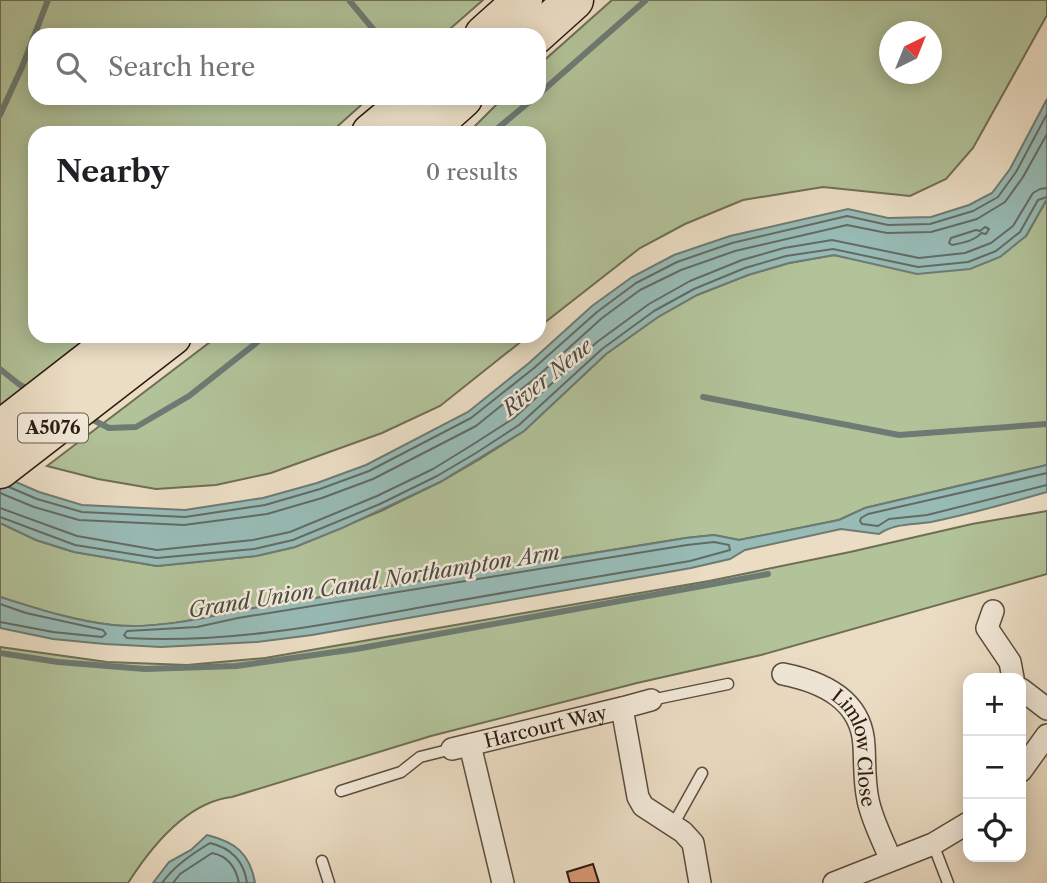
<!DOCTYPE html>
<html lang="en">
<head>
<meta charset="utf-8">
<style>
	body { margin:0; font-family:"Libre Caslon Text",serif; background:#f6f6f6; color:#202124 }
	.controls { position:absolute; right:21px; bottom:21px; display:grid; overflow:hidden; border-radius:14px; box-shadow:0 4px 18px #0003 }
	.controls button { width:63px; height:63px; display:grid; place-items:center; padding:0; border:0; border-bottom:2px solid #e0e0e0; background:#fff; color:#202124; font:35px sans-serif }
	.compass { position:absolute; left:879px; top:21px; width:63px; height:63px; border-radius:50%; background:#fff; box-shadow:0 4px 18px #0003; rotate:43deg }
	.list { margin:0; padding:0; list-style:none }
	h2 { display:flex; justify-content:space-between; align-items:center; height:91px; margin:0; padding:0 28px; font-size:30px }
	h2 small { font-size:23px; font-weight:400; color:#757577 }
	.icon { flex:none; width:38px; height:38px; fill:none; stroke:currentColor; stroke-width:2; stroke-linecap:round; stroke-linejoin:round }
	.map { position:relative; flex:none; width:1047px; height:883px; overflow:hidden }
	.search { position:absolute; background:#fff; box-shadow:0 4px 18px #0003; left:28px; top:28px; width:518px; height:77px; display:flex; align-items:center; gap:18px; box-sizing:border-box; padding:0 24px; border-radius:21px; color:#757577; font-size:26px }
	.panel { position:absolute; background:#fff; box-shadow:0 4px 18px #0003; left:28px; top:126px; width:518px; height:217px; border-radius:21px }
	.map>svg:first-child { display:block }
	.green { fill:#b2c299; stroke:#6f6e55; stroke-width:2; fill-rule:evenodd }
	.water { fill:#98bbb6; stroke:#6d7b74; stroke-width:2 }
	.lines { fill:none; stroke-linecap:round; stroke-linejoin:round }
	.shore { stroke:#626b64; stroke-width:2 }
	.stream { stroke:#6d7b74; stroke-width:6 }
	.building { fill:#d69672; stroke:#2c1b11; stroke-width:2 }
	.lane-casing { stroke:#5c4c3e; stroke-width:13 }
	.street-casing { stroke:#5c4c3e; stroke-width:24 }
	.highway-casing { stroke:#2c1b11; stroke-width:41 }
	.lane { stroke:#f2e9d9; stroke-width:10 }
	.street { stroke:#f2e9d9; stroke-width:21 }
	.highway { stroke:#ebddc4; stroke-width:38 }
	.labels { text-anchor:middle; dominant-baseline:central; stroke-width:5; stroke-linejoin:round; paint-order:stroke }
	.shield { fill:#f2e9d9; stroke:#67594d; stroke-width:2 }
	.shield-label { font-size:18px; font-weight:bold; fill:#2c1b11 }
	.street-label { font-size:19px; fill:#2c1b11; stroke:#f2e9d9 }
	.water-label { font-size:21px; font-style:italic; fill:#4c4b43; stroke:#f2e9d9 }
</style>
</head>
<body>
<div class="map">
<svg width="1047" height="883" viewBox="0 0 1047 883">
	<rect width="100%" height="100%" fill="#ebddc4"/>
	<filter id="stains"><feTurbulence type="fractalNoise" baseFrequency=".00286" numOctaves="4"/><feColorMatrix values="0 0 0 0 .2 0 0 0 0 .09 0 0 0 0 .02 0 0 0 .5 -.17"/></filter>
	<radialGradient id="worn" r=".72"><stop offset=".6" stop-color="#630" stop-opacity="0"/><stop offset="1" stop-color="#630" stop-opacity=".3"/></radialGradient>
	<g class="green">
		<polygon points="0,0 483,0 443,35 35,35 35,98 369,98 330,133 35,133 35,336 92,336 0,412"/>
		<path d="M612 0H1047V15L973 148 946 179 910 196 823 187 743 200 685 224 640 248 539 327V133H468L503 98H539V65ZM890 32H932V74H890Z"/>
		<path d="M1047 199V465L865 508 839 520 739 540 714 535 686 538 236 611C196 620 153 629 112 625 74 621 35 608 0 597V523L36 540 74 552 157 566 256 556 295 547 383 510 440 482 480 459 524 431 606 354 658 317 697 295 748 275 789 263 834 255 872 263 1026 236Z"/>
		<polygon points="218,336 528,336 440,406 382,433 271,473 216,485 156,489 98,479 47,466"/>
		<path d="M1047 511V574L761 655 637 683 431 736 232 797C187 802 151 847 128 883H0V647L107 662 187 665 265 658 709 581 850 552 972 524Z"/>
	</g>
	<g class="water">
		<polygon points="1047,99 1047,199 1026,236 1000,257 970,269 917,274 834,255 789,263 748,275 697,295 658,317 606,354 524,431 440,482 342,528 295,547 256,556 157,566 74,552 36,540 0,523 0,475 39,492 82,505 185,510 263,498 317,483 366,465 468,412 529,363 592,306 632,277 674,255 730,236 848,209 888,218 931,217 969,205 992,193 1010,169"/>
		<path d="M1047 465V492C1009 503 970 514 931 522 912 525 895 523 879 534L841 529 745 550 730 559 691 568 312 635 257 642 161 647 105 644 53 639 0 628V597C35 608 74 621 112 625 152 629 197 620 236 611L686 538 714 535 739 540 839 520 865 508Z"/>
		<path d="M207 835C235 842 250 853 255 883H153L169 862 191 850Z"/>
	</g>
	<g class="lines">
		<g class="shore">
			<path d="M985 227 989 229 986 234 981 233C975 241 961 243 952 245L949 243 951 238 976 230 980 231Z"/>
			<polyline points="1047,473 868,514 861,518 860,521 862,524 878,526 889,519 927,515 1047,485"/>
			<polyline points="9,487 37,499 82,512 185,517 265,505 320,489 369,471 471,418 534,368 597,312 636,283 677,262 732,243 847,216 888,225 930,224 973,211 998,197 1016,172 1047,114"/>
			<polyline points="0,493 34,507 79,520 184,525 267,514 322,498 373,479 476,426 539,375 602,318 640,290 681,270 735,251 847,225 887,233 931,232 977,219 1005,202 1023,177 1047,134"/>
			<polyline points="0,508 77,536 157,550 253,540 290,532 377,496 433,469 472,445 514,418 597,342 649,304 690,281 742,260 784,248 832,240 919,258 965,253 991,243 1013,226 1033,193 1040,189 1047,188"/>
			<polyline points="0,517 75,545 157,558 254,549 293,540 380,504 437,476 476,453 519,425 602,349 654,311 694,289 745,268 786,256 833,249 918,267 968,262 996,251 1020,232 1038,200 1047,197"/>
			<path d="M714 542 729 545 730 550 690 561C601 576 511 591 422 607 324 625 227 644 127 638L124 635 127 631 197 627 238 618 687 545Z"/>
			<polyline points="0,604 26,613 103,630 106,634 102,637 53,632 0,622"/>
			<path d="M162 883C174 866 192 854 210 843 231 848 244 861 247 883"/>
			<path d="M173 883 180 874 212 853C228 856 236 868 239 883"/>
		</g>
		<g class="stream">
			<polyline points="349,0 378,35"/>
			<polyline points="539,94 646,0"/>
			<polyline points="0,115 22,67 48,0"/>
			<polyline points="467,129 471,133"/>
			<polyline points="492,133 534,98"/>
			<polyline points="0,369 20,385 30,390"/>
			<polyline points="703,397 899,435 1047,424"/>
			<polyline points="87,417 109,428 136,427 189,396 265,336"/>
			<polyline points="0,653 58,662 145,669 236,666 356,649 768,574"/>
		</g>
	</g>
	<polygon class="building" points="593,864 599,883 570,883 567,872"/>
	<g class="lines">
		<defs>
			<g id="lane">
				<polyline points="651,700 728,684"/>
				<polyline points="341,791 401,772 420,757 452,749"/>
				<polyline points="673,825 702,773"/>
				<polyline points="933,844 948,883"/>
				<polyline points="322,861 329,883"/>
			</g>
			<g id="street">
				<polyline points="993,611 987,628 1010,662 1013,678"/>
				<path id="s1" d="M783 674C823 682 862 700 864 746 865 764 864 781 868 800 872 820 883 841 891 860"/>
				<polyline points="1021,689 1047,709"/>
				<polyline points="651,700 622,708 638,797 643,806 683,832 693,843 700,883"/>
				<polyline points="470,745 503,883"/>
				<path id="s2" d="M452 749 622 708"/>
				<polyline points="1021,771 1047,735"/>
				<polyline points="834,883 933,844 968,823"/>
			</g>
			<g id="highway">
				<polyline points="484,35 523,0"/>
				<polyline points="535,35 574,0"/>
				<polyline points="371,133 413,98"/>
				<polyline points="424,133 463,98"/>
				<polyline points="0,430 121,336"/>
				<polyline points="0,469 172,336"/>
			</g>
		</defs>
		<use href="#lane" class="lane-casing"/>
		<use href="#street" class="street-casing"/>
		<use href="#highway" class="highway-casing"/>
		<use href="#lane" class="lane"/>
		<use href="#street" class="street"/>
		<use href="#highway" class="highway"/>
	</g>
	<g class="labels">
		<rect class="shield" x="18" y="413.5" width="70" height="29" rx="5"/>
		<g class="shield-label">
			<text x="53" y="428">A5076</text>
		</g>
		<g class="street-label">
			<text stroke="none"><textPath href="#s2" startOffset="96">Harcourt Way</textPath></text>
			<text stroke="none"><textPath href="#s1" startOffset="117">Limlow Close</textPath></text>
		</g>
		<g class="water-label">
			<text transform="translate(547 377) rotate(-39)">River Nene</text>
			<text transform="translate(374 581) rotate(-9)">Grand Union Canal Northampton Arm</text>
		</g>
	</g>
	<rect width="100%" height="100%" filter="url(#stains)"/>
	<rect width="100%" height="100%" fill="url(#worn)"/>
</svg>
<div class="controls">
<button>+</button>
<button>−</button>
<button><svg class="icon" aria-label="locate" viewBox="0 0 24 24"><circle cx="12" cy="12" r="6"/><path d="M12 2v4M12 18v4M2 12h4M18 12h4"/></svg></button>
</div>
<svg class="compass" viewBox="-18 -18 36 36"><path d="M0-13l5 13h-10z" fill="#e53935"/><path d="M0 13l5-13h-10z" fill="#757577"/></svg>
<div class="search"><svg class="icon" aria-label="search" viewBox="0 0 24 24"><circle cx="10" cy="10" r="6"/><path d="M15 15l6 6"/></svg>Search here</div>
<section class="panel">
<h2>Nearby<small>0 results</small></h2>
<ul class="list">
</ul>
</section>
</div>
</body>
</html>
